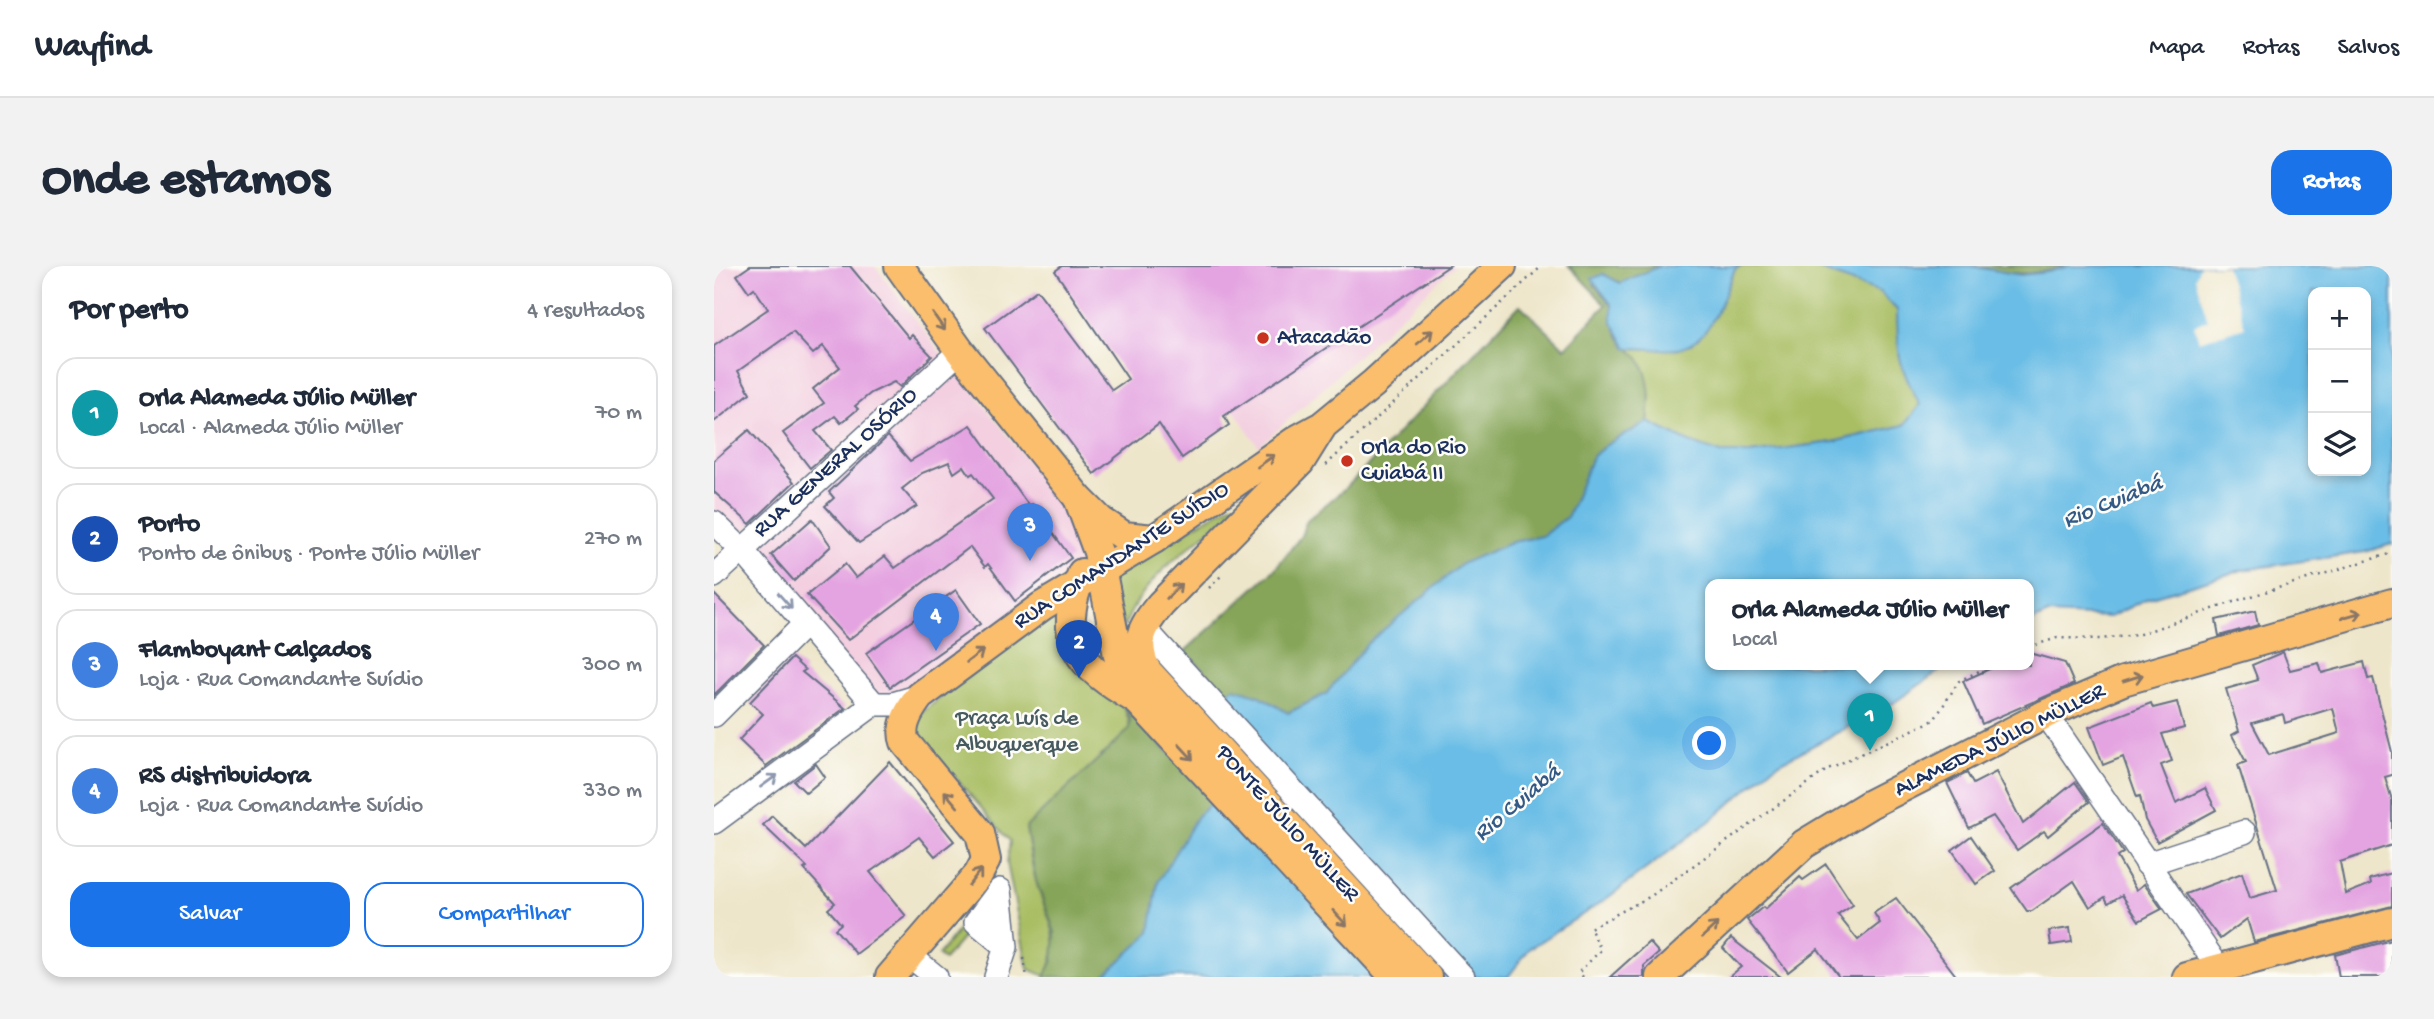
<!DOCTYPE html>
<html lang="pt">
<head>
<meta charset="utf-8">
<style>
	body { margin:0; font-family:"Gochi Hand",sans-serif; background:#f2f2f3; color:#1f2937 }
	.controls { position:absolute; right:21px; top:21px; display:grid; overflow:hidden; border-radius:14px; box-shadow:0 4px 10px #0003 }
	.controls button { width:63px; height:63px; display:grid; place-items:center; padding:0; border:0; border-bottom:2px solid #e0e1e3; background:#fff; color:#1f2937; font:35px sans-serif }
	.you { position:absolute; left:996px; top:478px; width:24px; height:24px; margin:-18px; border:5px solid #fff; border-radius:50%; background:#1a73e8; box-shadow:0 0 0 10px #1a73e833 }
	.badge { display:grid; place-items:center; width:46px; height:46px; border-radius:50%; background:#1a73e8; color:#fff; font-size:23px; font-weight:700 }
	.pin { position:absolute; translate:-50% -58px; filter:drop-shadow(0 2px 4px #0008) }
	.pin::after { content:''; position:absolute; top:37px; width:24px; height:21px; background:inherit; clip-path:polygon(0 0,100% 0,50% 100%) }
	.popup { position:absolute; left:991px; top:313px; width:329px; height:91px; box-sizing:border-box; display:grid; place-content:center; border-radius:14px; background:#fff; filter:drop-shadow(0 2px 5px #0005); font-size:23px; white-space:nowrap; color:#747a83 }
	.popup b { font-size:26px; color:#1f2937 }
	.popup::after { content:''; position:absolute; left:50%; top:100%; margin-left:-14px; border:14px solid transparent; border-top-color:#fff }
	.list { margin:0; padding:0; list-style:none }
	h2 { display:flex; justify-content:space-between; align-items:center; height:91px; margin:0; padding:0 28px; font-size:30px }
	h2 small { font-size:23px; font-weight:400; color:#747a83 }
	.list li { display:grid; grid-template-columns:46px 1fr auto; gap:21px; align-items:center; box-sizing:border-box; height:112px; margin:0 14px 14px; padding:0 14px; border:2px solid #e0e1e3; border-radius:21px }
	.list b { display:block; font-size:26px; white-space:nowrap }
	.list p { margin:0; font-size:23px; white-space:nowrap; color:#747a83 }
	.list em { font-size:23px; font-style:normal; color:#747a83 }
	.actions { display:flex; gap:14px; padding:21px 28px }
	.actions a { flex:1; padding:16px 0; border:2px solid #1a73e8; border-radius:21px; text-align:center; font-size:24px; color:#1a73e8 }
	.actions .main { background:#1a73e8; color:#fff }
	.icon { flex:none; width:38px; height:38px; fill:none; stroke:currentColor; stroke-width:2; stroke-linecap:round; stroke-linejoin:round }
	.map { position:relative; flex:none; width:1678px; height:711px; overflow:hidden; border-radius:21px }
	header { display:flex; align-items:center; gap:42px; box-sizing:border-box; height:98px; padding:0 35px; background:#fff; border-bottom:2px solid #e0e1e3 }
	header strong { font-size:33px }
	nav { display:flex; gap:38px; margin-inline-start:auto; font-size:24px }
	.intro { display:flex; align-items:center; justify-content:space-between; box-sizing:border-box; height:168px; padding:0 42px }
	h1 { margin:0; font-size:49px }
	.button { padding:18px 32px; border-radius:21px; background:#1a73e8; color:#fff; font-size:24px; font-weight:700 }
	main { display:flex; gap:42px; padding:0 42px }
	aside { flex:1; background:#fff; border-radius:21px; box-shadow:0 4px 10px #0003 }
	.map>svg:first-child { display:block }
	.built { fill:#f3cfe0 }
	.green { fill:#a9be63; stroke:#627660; stroke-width:2 }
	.forest { fill:#86a559; stroke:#506a5c; stroke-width:2 }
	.water { fill:#6abde6; stroke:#4276a2; stroke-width:2; fill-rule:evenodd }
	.pier { fill:#eee6ca }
	.building { fill:#e4a4e1; fill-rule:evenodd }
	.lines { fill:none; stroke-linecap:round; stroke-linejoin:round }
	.minor-casing { stroke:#656f84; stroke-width:26 }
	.major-casing { stroke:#656f84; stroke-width:32 }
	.path { stroke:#656f84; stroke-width:2.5; stroke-dasharray:2 5; stroke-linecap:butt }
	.minor { stroke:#fff; stroke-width:23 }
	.major { stroke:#fabe6d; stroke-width:28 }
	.oneway { stroke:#8a7666 }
	.oneway2 { stroke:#8d97ae }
	.poi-dot { fill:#c8321e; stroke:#fdfcf7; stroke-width:2.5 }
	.labels { text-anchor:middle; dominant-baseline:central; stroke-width:5; stroke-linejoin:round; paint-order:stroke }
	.poi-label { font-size:23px; fill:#1b2f5e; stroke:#fdfcf7; text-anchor:start }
	.street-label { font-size:23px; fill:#1b2f5e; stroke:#fdfcf7 }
	.park-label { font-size:23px; fill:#465a60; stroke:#fdfcf7 }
	.water-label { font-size:24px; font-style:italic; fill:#335a87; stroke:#fdfcf7 }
</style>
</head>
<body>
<header>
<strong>Wayfind</strong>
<nav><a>Mapa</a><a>Rotas</a><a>Salvos</a></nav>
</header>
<div class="intro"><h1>Onde estamos</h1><a class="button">Rotas</a></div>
<main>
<aside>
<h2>Por perto<small>4 resultados</small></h2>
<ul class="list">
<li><span class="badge" style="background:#0f9aa8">1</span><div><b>Orla Alameda Júlio Müller</b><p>Local · Alameda Júlio Müller</p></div><em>70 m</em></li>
<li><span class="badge" style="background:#1a4fb4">2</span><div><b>Porto</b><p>Ponto de ônibus · Ponte Júlio Müller</p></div><em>270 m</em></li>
<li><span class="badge" style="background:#3f7fe0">3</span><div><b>Flamboyant Calçados</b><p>Loja · Rua Comandante Suídio</p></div><em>300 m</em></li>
<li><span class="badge" style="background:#3f7fe0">4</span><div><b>RS distribuidora</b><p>Loja · Rua Comandante Suídio</p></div><em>330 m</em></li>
</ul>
<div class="actions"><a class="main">Salvar</a><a>Compartilhar</a></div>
</aside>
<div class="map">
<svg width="1678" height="711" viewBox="0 0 1678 711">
	<rect width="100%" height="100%" fill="#fdfcf7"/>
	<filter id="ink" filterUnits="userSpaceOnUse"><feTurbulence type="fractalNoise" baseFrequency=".0143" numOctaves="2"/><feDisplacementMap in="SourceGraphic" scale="14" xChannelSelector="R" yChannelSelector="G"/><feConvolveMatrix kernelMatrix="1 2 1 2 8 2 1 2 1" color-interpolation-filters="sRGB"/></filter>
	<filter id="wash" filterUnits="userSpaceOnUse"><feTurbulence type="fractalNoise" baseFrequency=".00686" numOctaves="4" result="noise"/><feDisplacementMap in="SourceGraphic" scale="28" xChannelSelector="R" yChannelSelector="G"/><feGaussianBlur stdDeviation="1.57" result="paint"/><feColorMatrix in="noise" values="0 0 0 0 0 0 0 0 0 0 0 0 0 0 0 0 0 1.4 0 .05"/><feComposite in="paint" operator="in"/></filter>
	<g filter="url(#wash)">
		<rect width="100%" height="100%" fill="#eee6ca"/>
		<g class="built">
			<polygon points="0,0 161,0 229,90 26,268 0,244"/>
			<polygon points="422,0 741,0 545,181"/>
			<polygon points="239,99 356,250 369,280 363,302 178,432 159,429 36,285"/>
		</g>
		<g class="green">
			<polygon points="1027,0 1096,0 1166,26 1183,44 1184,59 1206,139 1190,159 1119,176 1036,187 1007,187 975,176 934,156 936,129 913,82 965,83 1001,50 1021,3"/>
			<path d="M519 238 521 244C482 277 427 311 410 362L394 309Z"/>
			<path d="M348 344C362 366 420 441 415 464L312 561C315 579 317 598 322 615 333 655 351 668 332 710L314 703 293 597 296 575 201 465 202 451 333 349Z"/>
			<polygon points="247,661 253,667 230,694 224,689"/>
		</g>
		<g class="forest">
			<path d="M855 0H946L906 17 889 8 880 19 898 39C898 56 903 72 916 84 920 88 925 90 927 96 938 115 936 135 934 156L892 179 878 191 855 250 828 270 799 276 749 297 654 377 612 428 574 447 546 430 520 422 513 427 471 385 560 304 587 270 593 254 633 221 806 39 851 82 892 39Z"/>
			<path d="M1256 0H1355C1321 10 1290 10 1256 0Z"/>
			<polygon points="409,439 501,535 444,616 436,667 389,711 331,711 339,694 341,667 322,615 312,561 415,464 416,452"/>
		</g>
		<g class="water">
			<path d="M946 0H1027L1021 3C1010 29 998 73 968 82 952 86 930 82 913 82L898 56V39L878 13 889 8 906 17Z"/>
			<path d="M1096 0H1256L1307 9 1334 6 1355 0H1678V278L1651 286 1528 304 1434 332 1396 351 1334 348 1315 357V319H997V399H1234L1178 438 1060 500 996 555 888 636 816 682 794 711H389L436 667 444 616 483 550 500 535 502 436 520 422 546 430 574 447 612 428 654 377 749 297 799 276 828 270 854 250 878 191 892 179 934 156 975 176 1007 187H1036L1119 176 1190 159 1206 139C1183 96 1184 91 1183 44L1166 26ZM1599 26H1652V205H1599Z"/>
		</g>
		<polygon class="pier" points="1486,0 1512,0 1531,61 1485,75 1480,59 1494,54 1481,12"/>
		<g id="blocks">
			<g class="building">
				<polygon points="36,0 136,0 195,72 198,69 218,90 186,121 180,116 157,127 141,140 144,143 127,157 121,150 101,165 117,184 96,202 69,167 110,137 99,123 126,101 109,80 99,88 79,66 24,105 36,127 0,156 0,80 54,43 40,22 35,26 23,9"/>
				<polygon points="348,0 735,0 510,150 515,159 468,192 445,158 380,208 271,62 323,24 398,124 414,113 341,5"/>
				<polygon points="257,159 315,240 318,238 357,292 301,335 274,298 271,301 256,281 134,374 93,329 131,298 142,312 171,290 181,302 279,233 259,207 256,209 250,200 240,207 235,196 208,207 188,223 203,240 145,277 111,240 120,232 115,226 174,170 196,195"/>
				<polygon points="35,164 80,216 36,258 0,226 0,194"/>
				<polygon points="98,253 117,280 80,315 57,289"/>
				<polygon points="242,324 266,358 176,421 152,387"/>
				<polygon points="0,328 50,379 0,429"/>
				<polygon points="1541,345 1544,359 1505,370 1502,354"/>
				<path d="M1569 386 1576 404 1605 397 1608 407 1650 396 1654 413 1659 412 1678 486V509L1671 511 1678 534V579L1626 596 1632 628 1657 618 1656 613 1678 607V640L1540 676 1533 653 1506 673 1472 628 1528 607 1536 632 1563 624 1524 499 1532 496 1518 469 1525 465 1512 423 1544 414 1538 399ZM1619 442 1625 467 1555 489 1538 457 1569 448 1571 457Z"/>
				<polygon points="1315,387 1351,397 1360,418 1268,458 1249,415 1284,399 1315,399"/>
				<polygon points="78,392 91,404 88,406 131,442 52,500 25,474 49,448 36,436"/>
				<polygon points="1463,436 1470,462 1448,468 1458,495 1447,499 1462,537 1491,522 1502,544 1443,576 1431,554 1426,530 1423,531 1409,491 1389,499 1375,461 1437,437 1439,442"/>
				<polygon points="176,496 240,575 221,590 205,571 156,606 192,650 142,688 121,663 127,658 114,643 121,637 90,603 93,601 49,559 58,550 92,583"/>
				<polygon points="102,498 111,511 92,527 80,515"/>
				<polygon points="1282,506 1309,558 1361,516 1375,536 1334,570 1330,565 1303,584 1279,550 1255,562 1233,517 1253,507 1259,518"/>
				<polygon points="1389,557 1409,587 1403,591 1422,624 1430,618 1448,643 1425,655 1408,629 1394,637 1391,631 1376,641 1360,615 1318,645 1313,645 1297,622"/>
				<polygon points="1257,570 1281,605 1262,618 1238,584"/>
				<polygon points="1112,598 1139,639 1124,649 1144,674 1166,657 1160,647 1182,632 1243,711 1125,711 1104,683 1074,706 1033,654 1049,641 1051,643 1086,611 1089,614"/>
				<polygon points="1356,662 1358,676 1337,679 1335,665"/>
				<polygon points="1017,672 1067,711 1015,711 1027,701 1009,682"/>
				<polygon points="1678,674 1678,711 1625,711 1621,689"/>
				<polygon points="935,676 945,687 930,700 930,711 896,711"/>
			</g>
		</g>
	</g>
	<g filter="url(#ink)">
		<use href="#blocks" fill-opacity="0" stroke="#656f84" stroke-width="2"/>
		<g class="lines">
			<defs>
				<g id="minor">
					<polyline points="0,257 27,283 160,438"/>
					<polyline points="0,310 246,85"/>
					<polyline points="429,361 749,711"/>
					<polyline points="1332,448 1504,701"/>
					<polyline points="0,449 91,358"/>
					<polyline points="0,556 160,438 179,438 206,430"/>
					<polyline points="1433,598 1530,566"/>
					<polyline points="195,689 222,711"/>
					<polyline points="282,711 292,681 286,624 262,656 292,681"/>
				</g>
				<g id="major">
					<polyline points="185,0 246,85 364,232 387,255 410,270 440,273"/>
					<polyline points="364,232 384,286 406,400 425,436 681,711"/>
					<path d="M368 307C341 375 364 400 423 434"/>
					<path d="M176 711 264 609 272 594 266 567 191 476C185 460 196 443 206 430L328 340 440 273 584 173 604 162"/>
					<path d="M713 711 433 405C419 376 428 360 447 338L586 196 609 159 660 117 788 0"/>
					<polyline points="946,711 1090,578 1156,538 1332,448 1409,415 1678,337"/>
					<polyline points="1473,711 1678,656"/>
				</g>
			</defs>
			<use href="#minor" class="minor-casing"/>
			<use href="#major" class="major-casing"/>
			<g class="path">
				<polyline points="612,199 828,0"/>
				<polyline points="495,322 509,308"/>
				<polyline points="1315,381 1343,372 1386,373 1423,369 1528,333 1678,287"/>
				<polyline points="310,692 313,711"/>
				<polyline points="869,711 865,706 887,684 876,662 937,630 1114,503 1220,454 1245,415 1277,399"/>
			</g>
			<use href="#minor" class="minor"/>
			<use href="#major" class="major"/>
		</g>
		<defs><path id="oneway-shaft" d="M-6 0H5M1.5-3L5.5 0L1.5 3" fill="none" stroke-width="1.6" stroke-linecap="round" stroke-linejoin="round" transform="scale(1.75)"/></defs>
		<g class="oneway">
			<use href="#oneway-shaft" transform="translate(225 56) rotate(55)"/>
			<use href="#oneway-shaft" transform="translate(711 71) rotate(-42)"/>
			<use href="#oneway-shaft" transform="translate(552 195) rotate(-35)"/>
			<use href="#oneway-shaft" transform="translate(460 325) rotate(-46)"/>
			<use href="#oneway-shaft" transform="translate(1638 349) rotate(-16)"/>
			<use href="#oneway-shaft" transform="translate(261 390) rotate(-37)"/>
			<use href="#oneway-shaft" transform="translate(1419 412) rotate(-17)"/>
			<use href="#oneway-shaft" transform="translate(472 486) rotate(47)"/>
			<use href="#oneway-shaft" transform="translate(237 533) rotate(-130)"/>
			<use href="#oneway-shaft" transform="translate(261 611) rotate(-53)"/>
			<use href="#oneway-shaft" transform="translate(626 652) rotate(47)"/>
			<use href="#oneway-shaft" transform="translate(996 664) rotate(-43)"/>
		</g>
		<g class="oneway2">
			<use href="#oneway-shaft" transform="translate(71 335) rotate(49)"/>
			<use href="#oneway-shaft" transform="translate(55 515) rotate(-36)"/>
		</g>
	</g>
	<g class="poi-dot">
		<circle cx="549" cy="72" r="7"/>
		<circle cx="633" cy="195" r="7"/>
	</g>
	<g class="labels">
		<g class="poi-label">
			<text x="563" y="72">Atacadão</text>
			<text x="647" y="182">Orla do Rio<tspan x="647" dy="26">Cuiabá II</tspan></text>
		</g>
		<g class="street-label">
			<text transform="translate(122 197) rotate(-42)">RUA GENERAL OSÓRIO</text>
			<text transform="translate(408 290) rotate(-33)">RUA COMANDANTE SUÍDIO</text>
			<text transform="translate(1286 475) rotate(-26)">ALAMEDA JÚLIO MÜLLER</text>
			<text transform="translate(573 558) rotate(48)">PONTE JÚLIO MÜLLER</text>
		</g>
		<g class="park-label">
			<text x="303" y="453">Praça Luís de<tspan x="303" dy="26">Albuquerque</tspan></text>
		</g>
		<g class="water-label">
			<text transform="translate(1399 237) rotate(-22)">Rio Cuiabá</text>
			<text transform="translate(804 538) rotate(-40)">Rio Cuiabá</text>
		</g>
	</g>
</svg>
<div class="controls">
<button>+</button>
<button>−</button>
<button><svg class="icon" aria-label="layers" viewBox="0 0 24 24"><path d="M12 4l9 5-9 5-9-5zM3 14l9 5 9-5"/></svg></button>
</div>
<div class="you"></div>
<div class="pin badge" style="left:1156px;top:485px;background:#0f9aa8">1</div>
<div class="popup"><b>Orla Alameda Júlio Müller</b>Local</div>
<div class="pin badge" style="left:365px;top:412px;background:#1a4fb4">2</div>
<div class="pin badge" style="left:316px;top:295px;background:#3f7fe0">3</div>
<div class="pin badge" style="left:222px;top:385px;background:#3f7fe0">4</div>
</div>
</main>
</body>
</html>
